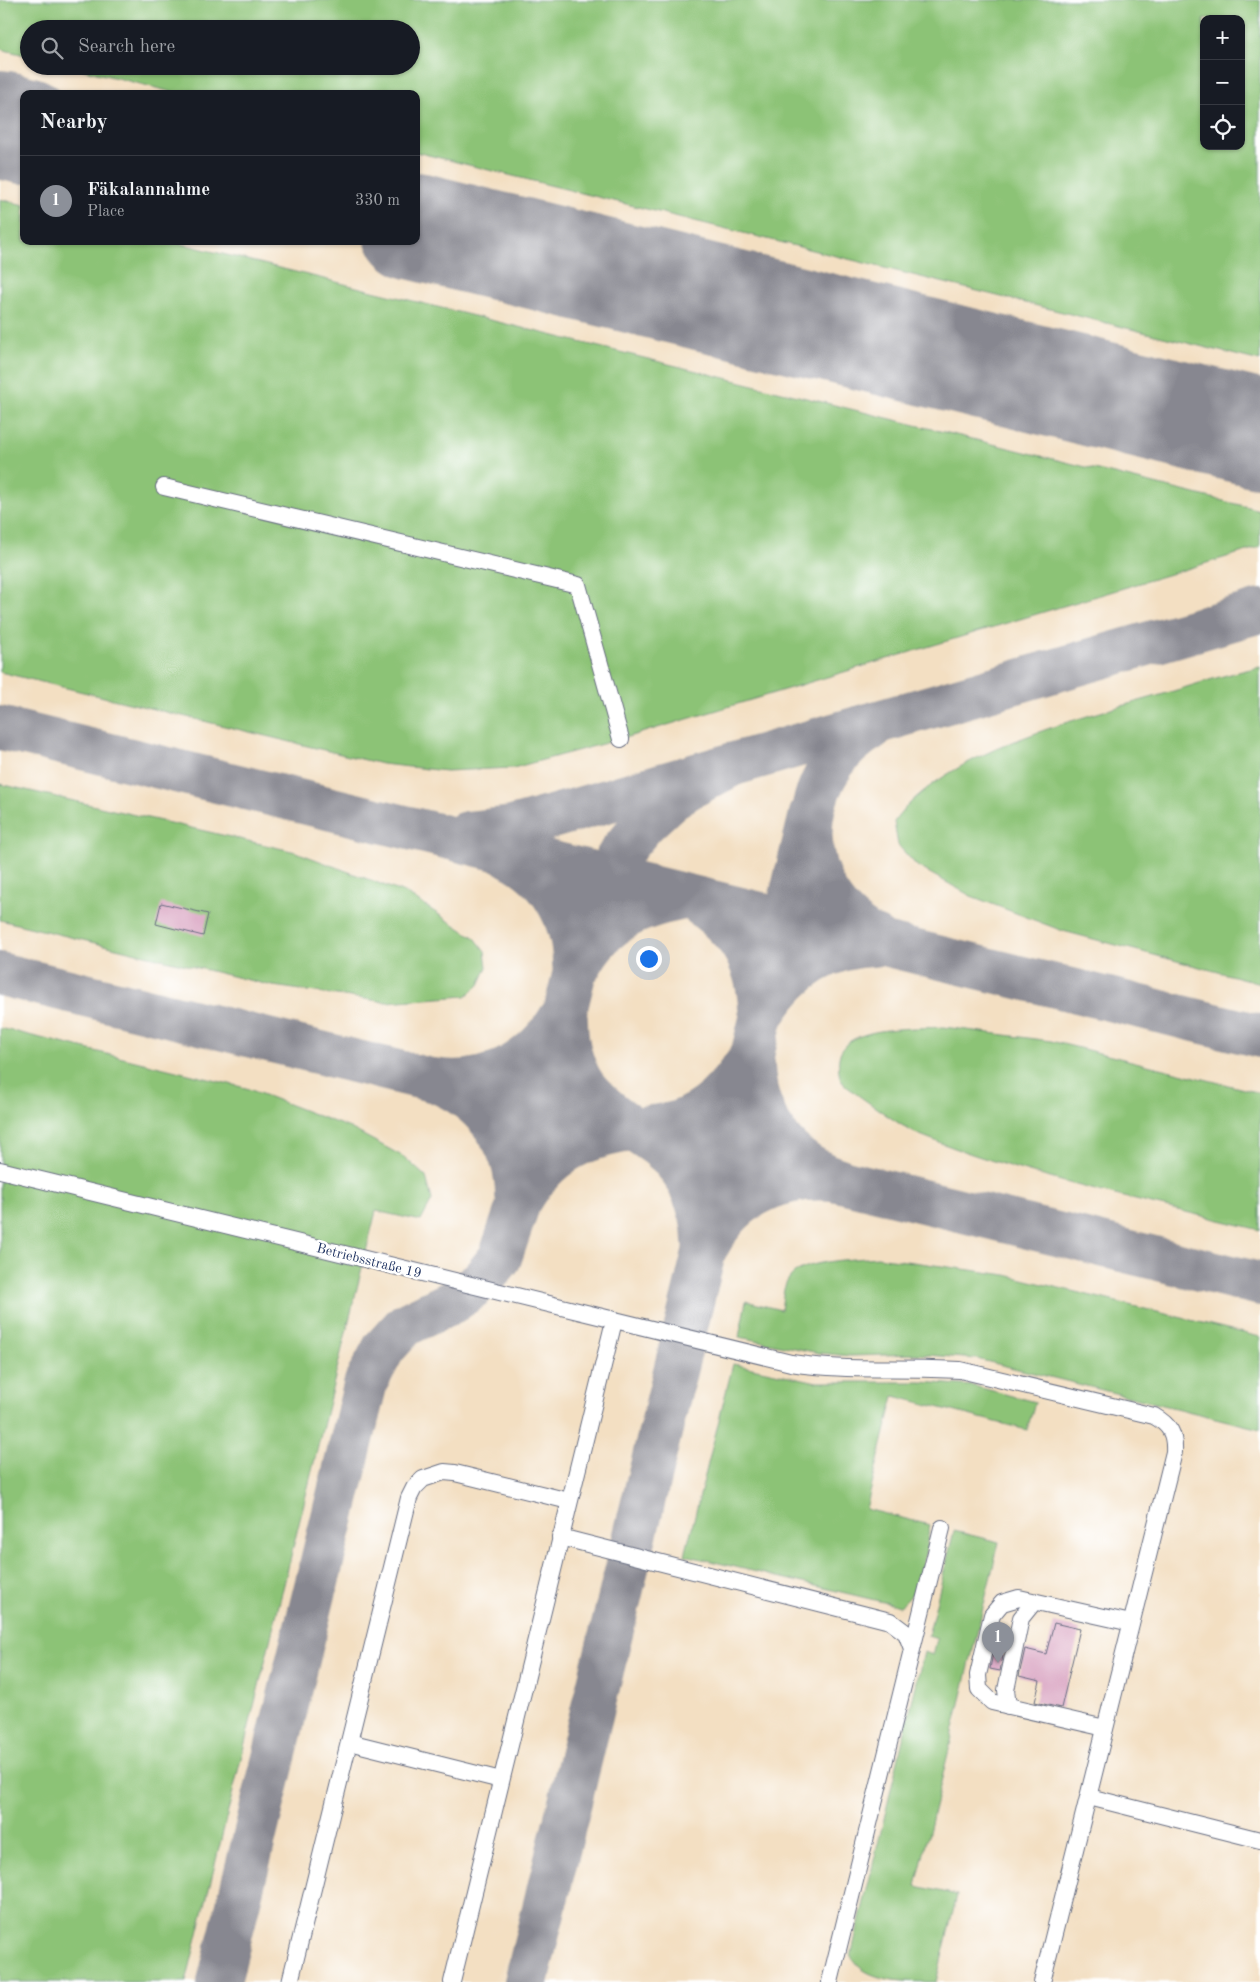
<!DOCTYPE html>
<html lang="en">
<head>
<meta charset="utf-8">
<style>
	body { margin:0; font-family:"Old Standard TT",serif; background:#20242c; color:#f1f3f6 }
	.controls { position:absolute; right:15px; top:15px; display:grid; overflow:hidden; border-radius:10px; box-shadow:0 1px 4px #0004 }
	.controls button { width:45px; height:45px; display:grid; place-items:center; padding:0; border:0; border-bottom:1px solid #363941; background:#171b24; color:#f1f3f6; font:25px sans-serif }
	.you { position:absolute; left:648px; top:958px; width:18px; height:18px; margin:-12px; border:4px solid #fff; border-radius:50%; background:#1a73e8; box-shadow:0 0 0 8px #1a73e833 }
	.badge { display:grid; place-items:center; width:32px; height:32px; border-radius:50%; background:#8c9099; color:#fff; font-size:16px; font-weight:700 }
	.pin { position:absolute; translate:-50% -41px; filter:drop-shadow(0 1px 2px #0008) }
	.pin::after { content:''; position:absolute; top:26px; width:18px; height:15px; background:inherit; clip-path:polygon(0 0,100% 0,50% 100%) }
	.list { margin:0; padding:0; list-style:none }
	h2 { display:flex; justify-content:space-between; align-items:center; height:65px; margin:0; padding:0 20px; font-size:21px }
	h2 small { font-size:16px; font-weight:400; color:#9ea1a6 }
	.list li { display:grid; grid-template-columns:32px 1fr auto; gap:15px; align-items:center; box-sizing:border-box; height:90px; padding:0 20px; border-top:1px solid #363941 }
	.list b { display:block; font-size:19px; white-space:nowrap }
	.list p { margin:0; font-size:16px; white-space:nowrap; color:#9ea1a6 }
	.list em { font-size:16px; font-style:normal; color:#9ea1a6 }
	.icon { flex:none; width:28px; height:28px; fill:none; stroke:currentColor; stroke-width:2; stroke-linecap:round; stroke-linejoin:round }
	.map { position:relative; flex:none; width:1260px; height:1982px; overflow:hidden }
	.search { position:absolute; background:#171b24; box-shadow:0 1px 4px #0004; left:20px; top:20px; width:400px; height:55px; display:flex; align-items:center; gap:12px; box-sizing:border-box; padding:0 18px; border-radius:28px; color:#9ea1a6; font-size:19px }
	.panel { position:absolute; background:#171b24; box-shadow:0 1px 4px #0004; left:20px; top:90px; width:400px; height:155px; border-radius:10px }
	.map>svg:first-child { display:block }
	.green { fill:#8cc376; stroke:#54796a; fill-rule:evenodd }
	.lines { fill:none; stroke-linecap:round; stroke-linejoin:round }
	.taxiway { stroke:#878790; stroke-width:44 }
	.runway { stroke:#878790; stroke-width:108 }
	.building { fill:#daa6c3 }
	.minor-casing { stroke:#676d81; stroke-width:18 }
	.minor { stroke:#fff; stroke-width:16 }
	.labels { text-anchor:middle; dominant-baseline:central; stroke-width:5; stroke-linejoin:round; paint-order:stroke }
	.street-label { font-size:14px; fill:#1b2f5e; stroke:#fff }
</style>
</head>
<body>
<div class="map">
<svg width="1260" height="1982" viewBox="0 0 1260 1982">
	<rect width="100%" height="100%" fill="#fff"/>
	<filter id="ink" filterUnits="userSpaceOnUse"><feTurbulence type="fractalNoise" baseFrequency=".02" numOctaves="2"/><feDisplacementMap in="SourceGraphic" scale="10" xChannelSelector="R" yChannelSelector="G"/><feConvolveMatrix kernelMatrix="1 2 1 2 8 2 1 2 1" color-interpolation-filters="sRGB"/></filter>
	<filter id="wash" filterUnits="userSpaceOnUse"><feTurbulence type="fractalNoise" baseFrequency=".0096" numOctaves="4" result="noise"/><feDisplacementMap in="SourceGraphic" scale="20" xChannelSelector="R" yChannelSelector="G"/><feGaussianBlur stdDeviation="1.12" result="paint"/><feColorMatrix in="noise" values="0 0 0 0 0 0 0 0 0 0 0 0 0 0 0 0 0 1.4 0 .05"/><feComposite in="paint" operator="in"/></filter>
	<g filter="url(#wash)">
		<rect width="100%" height="100%" fill="#f3dfc2"/>
		<g class="green">
			<path d="M0 0H1260V361L416 152V94H180L69 66H411V29H29V56L0 49ZM1204 19H1241V146H1204Z"/>
			<polygon points="0,199 24,205 24,241 170,241 1260,510 1260,547 621,739 513,768 446,771 382,764 0,672"/>
			<path d="M1260 667V983L1063 931 971 896 917 866 898 845 894 822C942 753 1079 718 1157 696 1191 686 1225 674 1260 667Z"/>
			<polygon points="0,784 296,852 407,894 475,938 485,951 487,967 479,985 466,996 386,1002 273,986 0,920"/>
			<path d="M944 1027 1051 1041 1260 1093V1230C1144 1201 1026 1178 915 1133 906 1129 849 1090 843 1083 838 1076 838 1066 839 1058 843 1024 919 1029 944 1027Z"/>
			<polygon points="0,1028 246,1088 350,1128 404,1157 426,1177 432,1200 421,1221 376,1211 186,1982 0,1982"/>
			<path d="M877 1257 1006 1275 1260 1337V1429L977 1359 916 1354 850 1356 819 1353 739 1337 746 1301 781 1310C783 1300 782 1289 788 1280 800 1259 854 1260 877 1257Z"/>
			<path d="M733 1364 817 1382H921L974 1386 1035 1402 1027 1430 894 1396 866 1509 930 1525C924 1553 925 1589 900 1606L685 1555Z"/>
			<path d="M954 1531 999 1542 916 1886 957 1895 936 1982C906 1982 863 1982 851 1956L924 1652 933 1655 937 1639 928 1636Z"/>
		</g>
		<g class="lines">
			<g class="taxiway">
				<polyline points="0,728 1260,1036"/>
				<path d="M872 728C790 776 789 895 876 939"/>
				<polyline points="466,833 512,828 555,816 1260,611"/>
				<path d="M509 856C550 876 574 919 574 964"/>
				<path d="M580 965C604 919 642 905 690 897 734 926 758 955 760 1009"/>
				<polyline points="0,974 1260,1284"/>
				<path d="M766 1010C791 971 827 946 874 945"/>
				<path d="M566 1020C566 1044 573 1076 591 1094 610 1115 635 1129 657 1145 686 1167 704 1207 704 1242"/>
				<path d="M517 1195C517 1142 482 1098 433 1080 486 1089 534 1063 561 1017"/>
				<path d="M522 1198C549 1153 580 1138 630 1130 645 1127 661 1127 676 1123 708 1113 729 1089 747 1062"/>
				<path d="M709 1243C735 1193 786 1173 840 1180 788 1164 754 1119 753 1064"/>
				<polyline points="219,1982 366,1382 384,1348 405,1325 454,1301 482,1280 500,1258 517,1208 585,930 606,876 622,850 643,825 671,799 690,787 731,765"/>
				<polyline points="526,1982 811,814"/>
			</g>
			<g class="runway">
				<polyline points="0,124 24,130"/>
				<polyline points="416,226 1260,434"/>
			</g>
		</g>
		<g id="blocks">
			<g class="building">
				<polygon points="161,903 208,914 203,936 156,924"/>
				<polygon points="1054,1623 1080,1629 1061,1708 1035,1702 1040,1681 1019,1676 1025,1649 1046,1654"/>
				<polygon points="993,1653 1003,1656 1000,1671 990,1669"/>
			</g>
		</g>
	</g>
	<g filter="url(#ink)">
		<use href="#blocks" fill-opacity="0" stroke="#676d81" stroke-width="1"/>
		<g class="lines">
			<defs>
				<g id="minor">
					<polyline points="164,487 578,585 621,739"/>
					<path d="M0 1170 791 1363C848 1372 904 1366 960 1370L1154 1416C1170 1425 1175 1434 1174 1452L1042 1982"/>
					<polyline points="560,1537 890,1621 906,1633 911,1646"/>
					<polyline points="1008,1706 1006,1690 1021,1618 1034,1602"/>
					<polyline points="1105,1728 992,1702 979,1689 978,1675 992,1615 1002,1603 1019,1598 1131,1623"/>
					<polyline points="349,1742 501,1780"/>
					<polyline points="1089,1797 1260,1840"/>
					<polyline points="290,1982 409,1498 414,1488 423,1479 444,1472 455,1473 569,1501"/>
					<polyline points="452,1982 614,1321"/>
					<polyline points="830,1982 942,1528"/>
				</g>
			</defs>
			<use href="#minor" class="minor-casing"/>
			<use href="#minor" class="minor"/>
		</g>
	</g>
	<g class="labels">
		<g class="street-label">
			<text transform="translate(369 1261) rotate(14)">Betriebsstraße 19</text>
		</g>
	</g>
</svg>
<div class="controls">
<button>+</button>
<button>−</button>
<button><svg class="icon" aria-label="locate" viewBox="0 0 24 24"><circle cx="12" cy="12" r="6"/><path d="M12 2v4M12 18v4M2 12h4M18 12h4"/></svg></button>
</div>
<div class="you"></div>
<div class="pin badge" style="left:998px;top:1663px">1</div>
<div class="search"><svg class="icon" aria-label="search" viewBox="0 0 24 24"><circle cx="10" cy="10" r="6"/><path d="M15 15l6 6"/></svg>Search here</div>
<section class="panel">
<h2>Nearby<small></small></h2>
<ul class="list">
<li><span class="badge">1</span><div><b>Fäkalannahme</b><p>Place</p></div><em>330 m</em></li>
</ul>
</section>
</div>
</body>
</html>
